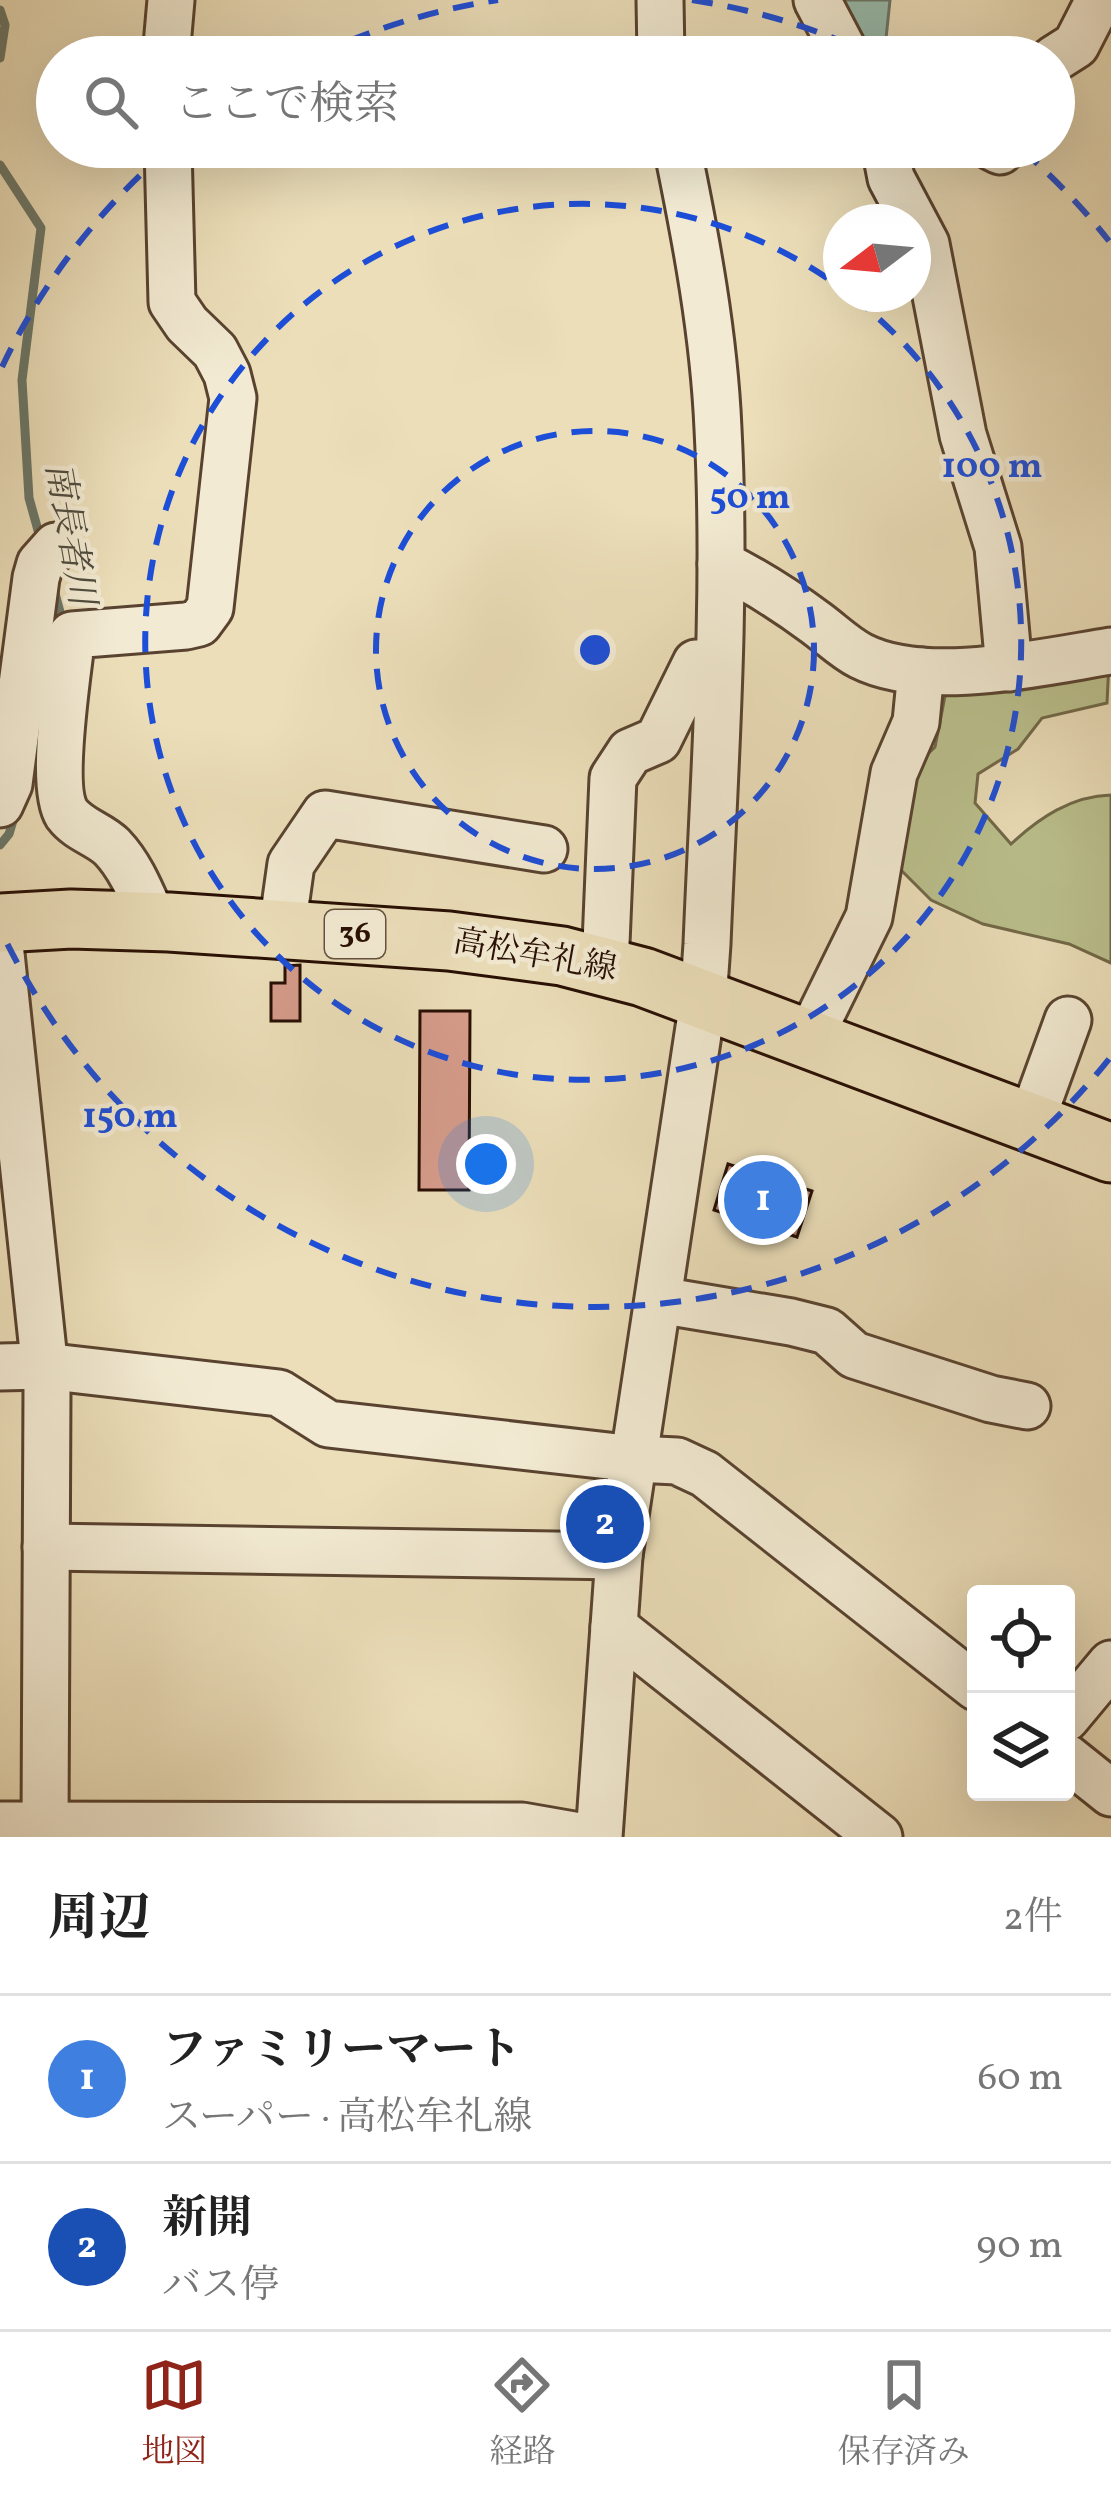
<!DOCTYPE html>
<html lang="ja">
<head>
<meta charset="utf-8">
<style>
	body { margin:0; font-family:Vollkorn,"Noto Serif JP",serif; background:#f6f6f6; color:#222 }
	.controls { position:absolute; right:36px; bottom:36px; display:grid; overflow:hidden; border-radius:12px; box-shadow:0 12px 48px #0002 }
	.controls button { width:108px; height:108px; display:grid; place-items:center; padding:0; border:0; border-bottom:3px solid #e0e0e0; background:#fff; color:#222; font:60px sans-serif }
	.compass { position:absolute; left:823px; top:204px; width:108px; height:108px; border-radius:50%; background:#fff; box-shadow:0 12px 48px #0002; rotate:254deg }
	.you { position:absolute; left:486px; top:1164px; width:42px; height:42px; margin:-30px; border:9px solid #fff; border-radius:50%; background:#1a73e8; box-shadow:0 0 0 18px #1a73e833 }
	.badge { display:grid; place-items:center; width:78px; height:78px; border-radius:50%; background:#8f2418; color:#fff; font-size:39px; font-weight:700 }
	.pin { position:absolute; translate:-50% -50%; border:6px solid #fff; box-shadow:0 3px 12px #0006 }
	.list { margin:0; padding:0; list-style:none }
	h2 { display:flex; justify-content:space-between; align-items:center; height:156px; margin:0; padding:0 48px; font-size:51px }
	h2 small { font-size:39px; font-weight:400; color:#767676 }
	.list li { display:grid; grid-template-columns:78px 1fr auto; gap:36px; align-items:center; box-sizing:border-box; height:168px; padding:0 48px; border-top:3px solid #e0e0e0 }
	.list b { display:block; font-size:45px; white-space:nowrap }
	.list p { margin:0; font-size:39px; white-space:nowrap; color:#767676 }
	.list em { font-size:39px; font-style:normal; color:#767676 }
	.icon { flex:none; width:66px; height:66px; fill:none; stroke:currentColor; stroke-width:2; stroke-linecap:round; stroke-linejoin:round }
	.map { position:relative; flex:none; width:1111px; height:1837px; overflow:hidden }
	.search { position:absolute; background:#fff; box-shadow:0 12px 48px #0002; left:36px; right:36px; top:36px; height:132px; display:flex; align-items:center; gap:30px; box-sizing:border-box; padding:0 42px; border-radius:66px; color:#767676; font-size:45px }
	.sheet { height:492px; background:#fff }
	nav { display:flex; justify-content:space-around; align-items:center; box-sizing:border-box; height:168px; border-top:3px solid #e0e0e0; background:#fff; font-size:33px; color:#767676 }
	nav a { display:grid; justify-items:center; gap:6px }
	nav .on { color:#8f2418 }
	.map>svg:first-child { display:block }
	.green { fill:#bac08d; stroke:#716848; stroke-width:3 }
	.water { fill:#98bcad; stroke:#6b7769; stroke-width:3 }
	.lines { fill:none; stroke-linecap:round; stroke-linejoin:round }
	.stream { stroke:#6b7769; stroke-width:9 }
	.building { fill:#d59c8a; stroke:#280f03; stroke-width:3 }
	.minor-casing { stroke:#594330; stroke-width:51 }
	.major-casing { stroke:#280f03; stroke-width:63 }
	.minor { stroke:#f2ead2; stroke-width:45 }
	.major { stroke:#ebdeb9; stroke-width:57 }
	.ring { fill:none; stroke:#1d4ed8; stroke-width:6; stroke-dasharray:21 15 }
	.labels { text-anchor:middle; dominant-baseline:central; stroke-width:9; stroke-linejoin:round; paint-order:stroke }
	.shield { fill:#f2ead2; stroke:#655141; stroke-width:3 }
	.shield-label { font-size:30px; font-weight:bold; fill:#280f03 }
	.street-label { font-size:33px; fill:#280f03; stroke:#f2ead2 }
	.water-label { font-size:36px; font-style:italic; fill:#4f4c3e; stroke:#f2ead2 }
	.centre { fill:#1d4ed8; stroke:#f2ead2; stroke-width:6 }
	.ring-label { font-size:36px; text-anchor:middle; font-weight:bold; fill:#1d4ed8; stroke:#f2ead2; stroke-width:9; stroke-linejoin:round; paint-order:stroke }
</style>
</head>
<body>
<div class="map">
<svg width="1111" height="1837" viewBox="0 0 1111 1837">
	<rect width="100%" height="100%" fill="#ebdeb9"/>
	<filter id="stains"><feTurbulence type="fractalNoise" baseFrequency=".00167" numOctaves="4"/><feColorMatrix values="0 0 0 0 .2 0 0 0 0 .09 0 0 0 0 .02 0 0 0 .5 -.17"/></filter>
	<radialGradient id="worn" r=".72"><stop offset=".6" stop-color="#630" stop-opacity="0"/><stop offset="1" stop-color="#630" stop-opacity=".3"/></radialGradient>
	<path class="green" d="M1109 662 1107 703 1042 718 1018 749 978 774 975 803 1011 844C1039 818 1071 796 1111 795V963L1069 944 983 924 931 900 891 860 903 778 935 747 947 686Z"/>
	<polygon class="water" points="828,0 890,0 885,48 881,57 857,57"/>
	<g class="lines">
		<g class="stream">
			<polyline points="0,10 5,25 0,58"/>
			<polyline points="0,165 41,228 22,380 29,498 41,541"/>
			<polyline points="53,586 60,612 57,628"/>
			<polyline points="0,845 9,834 15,814"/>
		</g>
	</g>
	<g class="building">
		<polygon points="300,965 300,1021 271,1021 271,983 285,983 285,966"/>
		<polygon points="420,1011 470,1011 469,1190 419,1190"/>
		<polygon points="728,1164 812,1191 797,1237 714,1210"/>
	</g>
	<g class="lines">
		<defs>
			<g id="minor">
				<polyline points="660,0 661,57"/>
				<polyline points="817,0 847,57"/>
				<polyline points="166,57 171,0"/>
				<polyline points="1054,59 1076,45 1099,0"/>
				<polyline points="885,147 891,178 926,244 963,435 998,547 1009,668"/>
				<polyline points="992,147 1000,151 1002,147"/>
				<path d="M721 564C755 581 785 600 816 623 831 634 845 648 861 656 926 689 1042 662 1111 651"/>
				<polyline points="0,804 9,784 36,578 40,564 56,546"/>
				<path d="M154 922C142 896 132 868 112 847 99 834 79 830 67 814 49 786 68 672 72 635L186 626 199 623 210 608 233 398 227 374 215 351 187 324 172 302 168 147"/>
				<polyline points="282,928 291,864 325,814 544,849"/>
				<polyline points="0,944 47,1389 45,1825"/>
				<polyline points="605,967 613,778 630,752 658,740 696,663 718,663"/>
				<polyline points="809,1039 869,917 894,773 916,722 921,671"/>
				<polyline points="1031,1122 1068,1020"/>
				<polyline points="659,1300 791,1322 827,1331 854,1355 991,1399 1027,1406"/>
				<polyline points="0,1367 44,1366 279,1393 328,1424 635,1459 677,1461 705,1474 976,1687"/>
				<polyline points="46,1547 619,1556"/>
				<polyline points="614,1627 879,1837"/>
				<polyline points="1066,1718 1111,1664"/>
				<polyline points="1066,1757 1111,1793"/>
				<polyline points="0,1825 522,1826 585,1837"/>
				<path d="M599 1837 619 1556 703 1001 707 944C714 773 727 600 718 429 714 335 696 239 677 147"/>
			</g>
			<polyline id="major" points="0,923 71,919 169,922 449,941 562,956 643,977 1111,1153"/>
		</defs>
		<use href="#minor" class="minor-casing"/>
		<use href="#major" class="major-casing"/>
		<use href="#minor" class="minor"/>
		<use href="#major" class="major"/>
	</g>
	<g class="ring">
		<circle cx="595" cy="650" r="219"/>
		<path d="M852 296A438 438 0 1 1 840 287"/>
		<path d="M1109 1059A657 657 0 0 1 2 933M2 367A657 657 0 0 1 168 150M317 55A657 657 0 0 1 498 0M692 0A657 657 0 0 1 873 55M1022 150A657 657 0 0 1 1109 241"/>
	</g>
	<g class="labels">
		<rect class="shield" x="325" y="910" width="60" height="48" rx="9"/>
		<g class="shield-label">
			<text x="355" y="934">36</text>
		</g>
		<g class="street-label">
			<text transform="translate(535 957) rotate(10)">高松牟礼線</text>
		</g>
		<g class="water-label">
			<text transform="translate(68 534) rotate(80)">南長者川</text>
		</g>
	</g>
	<circle cx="595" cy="650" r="18" class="centre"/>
	<g class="ring-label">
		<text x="992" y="477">100 m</text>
		<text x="750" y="508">50 m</text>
		<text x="130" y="1127">150 m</text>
	</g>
	<rect width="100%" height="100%" filter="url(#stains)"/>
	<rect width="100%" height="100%" fill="url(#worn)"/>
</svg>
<div class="controls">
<button><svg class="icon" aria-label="locate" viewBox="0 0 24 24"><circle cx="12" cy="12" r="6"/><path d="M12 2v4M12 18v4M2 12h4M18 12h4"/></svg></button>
<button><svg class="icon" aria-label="layers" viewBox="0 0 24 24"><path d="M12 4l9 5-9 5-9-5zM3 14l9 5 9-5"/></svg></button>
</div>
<svg class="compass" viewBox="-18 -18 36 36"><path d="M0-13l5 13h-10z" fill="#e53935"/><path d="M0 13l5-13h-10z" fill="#767676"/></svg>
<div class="you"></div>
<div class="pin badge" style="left:763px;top:1200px;background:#3f7fe0">1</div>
<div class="pin badge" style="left:605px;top:1524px;background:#1a4fb4">2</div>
<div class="search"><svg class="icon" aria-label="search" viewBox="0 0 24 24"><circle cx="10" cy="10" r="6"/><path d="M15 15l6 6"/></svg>ここで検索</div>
</div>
<section class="sheet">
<h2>周辺<small>2件</small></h2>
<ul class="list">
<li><span class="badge" style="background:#3f7fe0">1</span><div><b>ファミリーマート</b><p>スーパー · 高松牟礼線</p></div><em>60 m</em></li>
<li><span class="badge" style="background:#1a4fb4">2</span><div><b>新開</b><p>バス停</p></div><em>90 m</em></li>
</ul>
</section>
<nav>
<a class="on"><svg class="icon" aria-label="map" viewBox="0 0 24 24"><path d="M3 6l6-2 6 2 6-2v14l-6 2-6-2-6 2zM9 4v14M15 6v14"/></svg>地図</a>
<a><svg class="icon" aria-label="directions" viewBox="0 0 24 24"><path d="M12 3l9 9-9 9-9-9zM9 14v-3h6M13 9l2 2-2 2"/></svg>経路</a>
<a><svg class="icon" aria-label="saved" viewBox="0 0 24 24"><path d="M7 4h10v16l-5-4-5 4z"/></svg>保存済み</a>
</nav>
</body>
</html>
